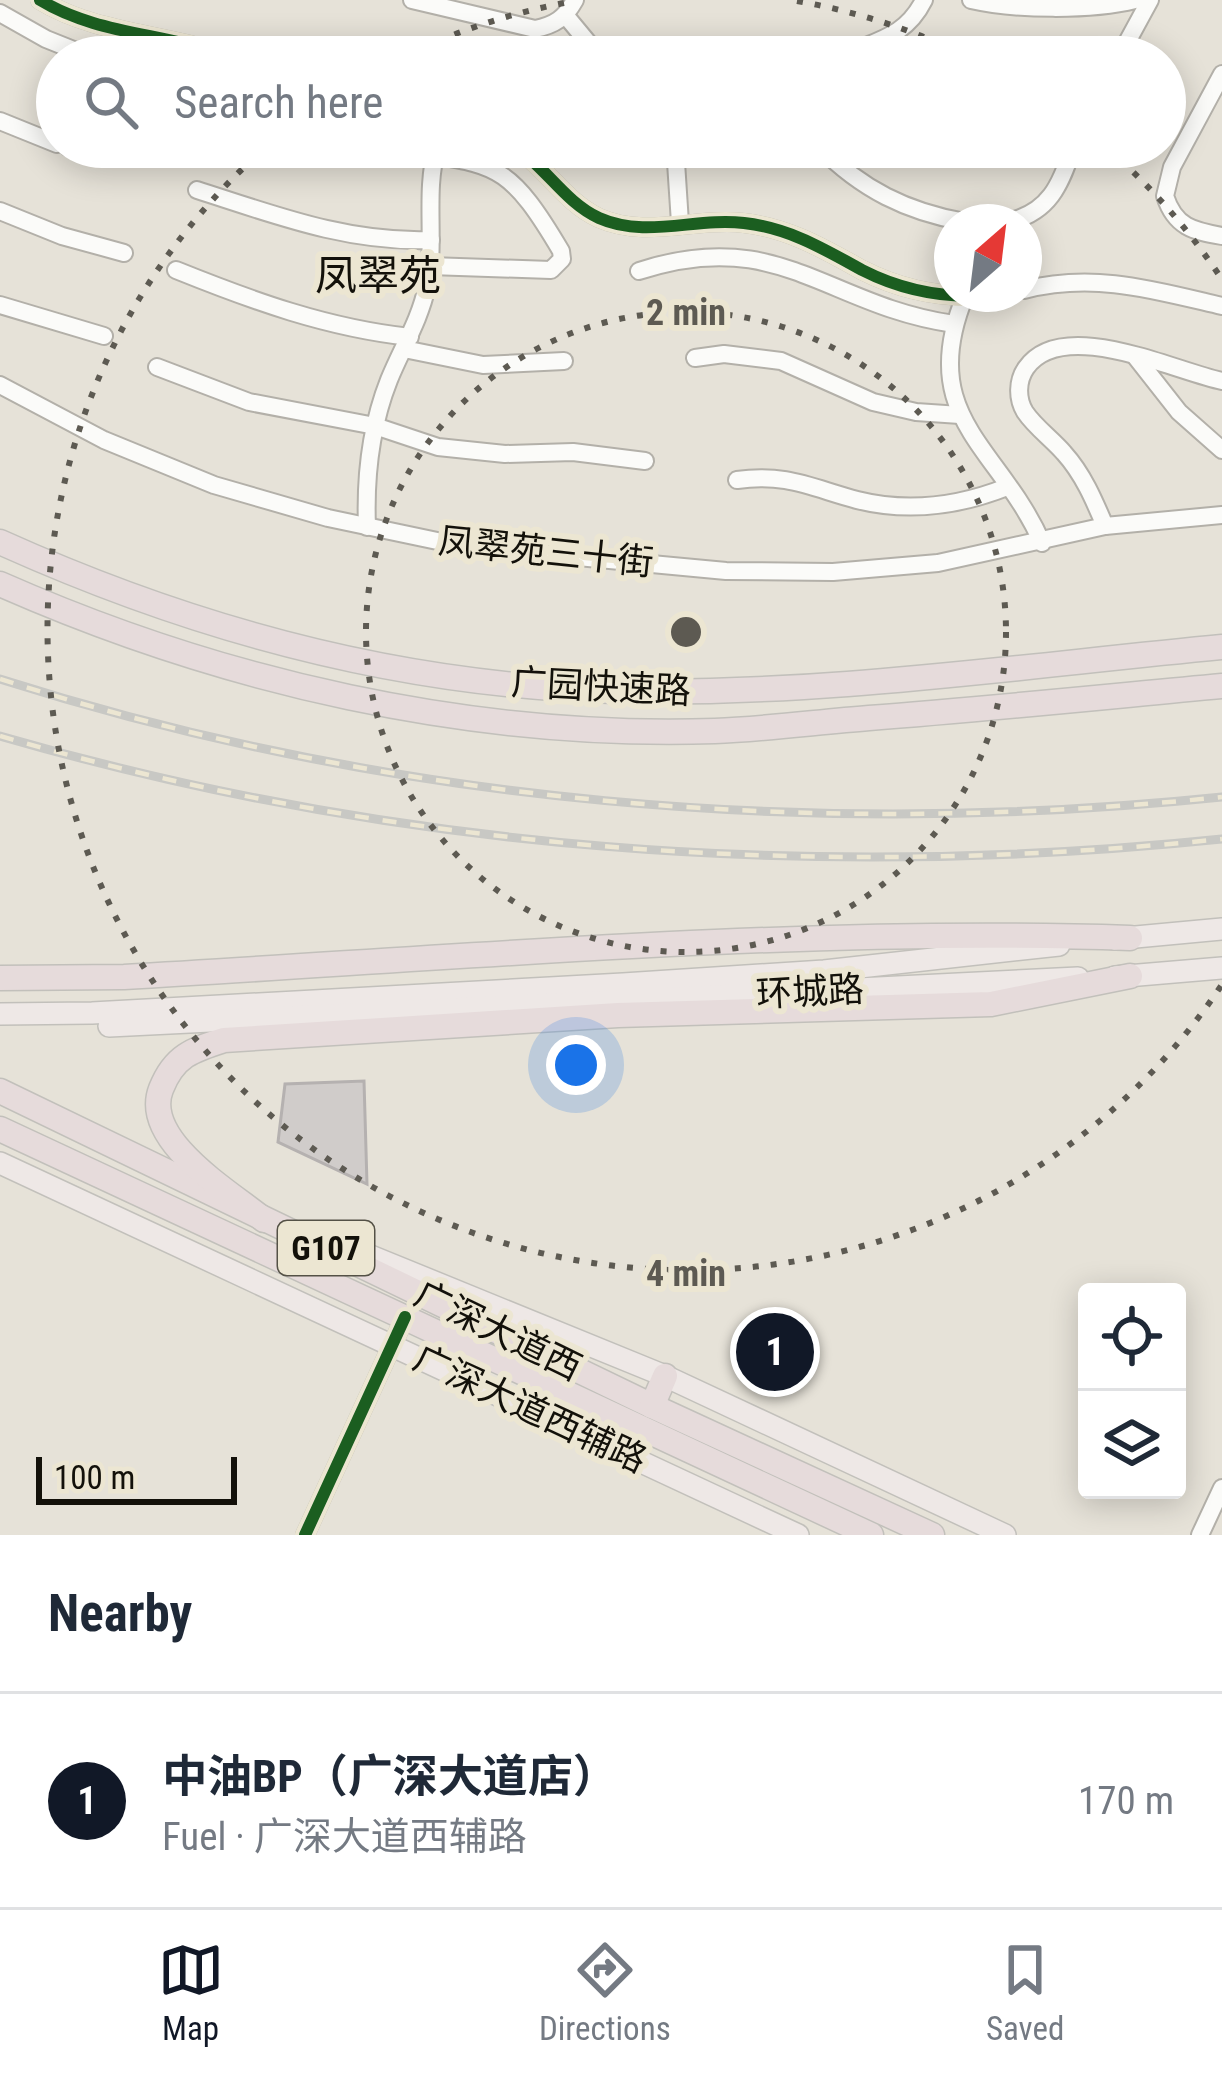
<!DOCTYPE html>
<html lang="en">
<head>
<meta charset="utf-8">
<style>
	body { margin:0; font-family:"Roboto Condensed","Noto Sans SC",sans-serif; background:#f2f2f3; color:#1f2937 }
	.controls { position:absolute; right:36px; bottom:36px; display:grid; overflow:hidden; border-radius:12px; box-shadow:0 6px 30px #0003 }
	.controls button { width:108px; height:108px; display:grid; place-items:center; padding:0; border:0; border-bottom:3px solid #e0e1e3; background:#fff; color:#1f2937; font:60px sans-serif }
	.compass { position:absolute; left:934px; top:204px; width:108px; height:108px; border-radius:50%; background:#fff; box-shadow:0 6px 30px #0003; rotate:28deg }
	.scale { position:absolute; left:36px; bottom:30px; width:201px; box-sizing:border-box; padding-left:12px; border:6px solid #13110a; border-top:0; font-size:33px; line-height:42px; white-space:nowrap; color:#13110a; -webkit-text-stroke:9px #ece6d2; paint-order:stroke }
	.you { position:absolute; left:576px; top:1065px; width:42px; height:42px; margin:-30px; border:9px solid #fff; border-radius:50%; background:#1a73e8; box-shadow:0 0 0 18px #1a73e833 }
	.badge { display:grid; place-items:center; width:78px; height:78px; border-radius:50%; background:#111827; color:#fff; font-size:39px; font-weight:700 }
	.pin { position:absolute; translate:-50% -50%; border:6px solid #fff; box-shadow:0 3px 12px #0006 }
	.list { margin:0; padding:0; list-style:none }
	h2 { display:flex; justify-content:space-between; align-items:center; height:156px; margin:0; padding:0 48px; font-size:51px }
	h2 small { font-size:39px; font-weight:400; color:#747a83 }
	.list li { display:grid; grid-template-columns:78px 1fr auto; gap:36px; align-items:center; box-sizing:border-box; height:216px; padding:0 48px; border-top:3px solid #e0e1e3 }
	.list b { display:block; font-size:45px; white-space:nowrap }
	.list p { margin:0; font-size:39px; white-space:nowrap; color:#747a83 }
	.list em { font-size:39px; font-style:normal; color:#747a83 }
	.icon { flex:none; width:66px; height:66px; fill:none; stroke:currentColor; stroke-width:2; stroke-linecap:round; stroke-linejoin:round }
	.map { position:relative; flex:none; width:1222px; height:1535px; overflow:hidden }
	.search { position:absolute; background:#fff; box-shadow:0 6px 30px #0003; left:36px; right:36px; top:36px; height:132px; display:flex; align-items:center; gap:30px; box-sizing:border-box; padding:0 42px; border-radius:66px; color:#747a83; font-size:45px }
	.sheet { height:372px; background:#fff }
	nav { display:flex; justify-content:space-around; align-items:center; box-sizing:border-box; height:168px; border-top:3px solid #e0e1e3; background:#fff; font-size:33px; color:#747a83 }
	nav a { display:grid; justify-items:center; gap:6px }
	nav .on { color:#111827 }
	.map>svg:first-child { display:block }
	.building { fill:#d0ccca; stroke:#b5b1b0; stroke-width:3 }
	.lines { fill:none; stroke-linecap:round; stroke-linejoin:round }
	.minor-casing { stroke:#b3b0a9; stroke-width:20 }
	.major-casing { stroke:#c2c0bb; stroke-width:24 }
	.highway-casing { stroke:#c2c0bb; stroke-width:27 }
	.minor { stroke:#fbfbf9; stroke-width:16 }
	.major { stroke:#eee8e6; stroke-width:21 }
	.highway { stroke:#e6dbdb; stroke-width:24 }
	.rail-casing { stroke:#c8c8c4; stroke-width:9 }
	.rail { stroke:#ece6d2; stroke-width:4.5; stroke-dasharray:14; stroke-linecap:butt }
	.cycleway-casing { stroke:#ece6d2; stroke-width:20 }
	.cycleway { stroke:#1b5e20; stroke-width:12 }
	.ring { fill:none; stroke:#5d5a52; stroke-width:6; stroke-dasharray:6 12 }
	.labels { text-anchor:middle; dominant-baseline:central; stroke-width:12; stroke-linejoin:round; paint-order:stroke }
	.shield { fill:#ece6d2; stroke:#545146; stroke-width:3 }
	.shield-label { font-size:33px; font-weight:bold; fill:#13110a }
	.street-label { font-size:36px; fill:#13110a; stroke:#ece6d2 }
	.quarter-label { font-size:42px; fill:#13110a; stroke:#ece6d2 }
	.centre { fill:#5d5a52; stroke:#ece6d2; stroke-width:6 }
	.ring-label { font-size:36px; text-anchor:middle; font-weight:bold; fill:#5d5a52; stroke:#ece6d2; stroke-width:12; stroke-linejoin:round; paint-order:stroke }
</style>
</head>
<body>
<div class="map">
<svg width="1222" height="1535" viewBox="0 0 1222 1535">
	<rect width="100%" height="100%" fill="#e6e2d8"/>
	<polygon class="building" points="364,1081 367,1184 278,1142 285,1084"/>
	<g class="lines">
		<defs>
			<g id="minor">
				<path d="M40 0C97 35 167 33 229 57"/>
				<path d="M412 0 535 29C555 25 565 18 575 0"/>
				<path d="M971 0C1015 10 1091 11 1135 0"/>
				<polyline points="0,13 46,39 91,57"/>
				<polyline points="566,16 600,57"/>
				<polyline points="892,38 912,57"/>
				<path d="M840 57C876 40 905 38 924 0"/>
				<polyline points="1119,57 1150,0"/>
				<path d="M1222 74 1172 167 1165 196C1175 227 1193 231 1222 236"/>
				<polyline points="0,121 57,144"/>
				<polyline points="68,147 95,154"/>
				<path d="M390 147C494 168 503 153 561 251L562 259 551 270 430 266"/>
				<path d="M516 147C546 168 566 203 599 218 646 239 696 217 744 223 789 228 824 249 862 270 907 293 956 300 1005 294"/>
				<polyline points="675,147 680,223"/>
				<path d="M820 147C861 189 907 212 965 222"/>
				<path d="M197 190C275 215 348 243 431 240"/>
				<polyline points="0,211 62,236 124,253"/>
				<path d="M1006 222C1049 214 1061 184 1073 147"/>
				<path d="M176 270C253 301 327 328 410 337"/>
				<path d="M639 271C779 225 827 306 954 324"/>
				<path d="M1024 290C1094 272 1154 290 1222 306"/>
				<path d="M965 296C915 418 1001 448 1042 543"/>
				<polyline points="0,305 104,336"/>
				<polyline points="404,349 483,365 564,361"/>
				<polyline points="1135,356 1179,412 1222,450"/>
				<polyline points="695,358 724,354 781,361 873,402 916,412 960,415"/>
				<polyline points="157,367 249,402 375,426 438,447 505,454 573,452 645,461"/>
				<polyline points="0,385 104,440 214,485 328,518 461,546 726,571 833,572 938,563 1105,526 1222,515"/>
				<path d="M737 480C786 473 812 488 857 500 909 513 959 506 1007 487"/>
				<path d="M1105 526C1094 500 1083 474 1064 453 1052 439 1035 427 1025 412 1017 399 1017 381 1026 368 1062 316 1174 371 1222 381"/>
				<path d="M367 527C365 476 370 428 389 380 402 348 420 320 427 286 436 239 424 193 437 147"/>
				<polyline points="305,1535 405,1317"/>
				<polyline points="1200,1535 1222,1488"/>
			</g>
			<g id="major">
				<polyline points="1114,939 1222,929"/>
				<polyline points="1115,977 1222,968"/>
				<polyline points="0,1014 92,1013 623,984 824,971 1059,945"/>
				<polyline points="109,1026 1078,978"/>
				<polyline points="0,1163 798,1535"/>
				<polyline points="319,1235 665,1376 1005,1535"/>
			</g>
			<g id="highway">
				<path d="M0 542C193 629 402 686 615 691 817 696 1021 666 1222 647"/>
				<path d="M0 584C222 682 471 739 715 731 766 729 818 722 869 718 987 709 1104 697 1222 686"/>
				<path d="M0 978 124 977C458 958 795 927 1130 938"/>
				<polyline points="0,1091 652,1406 932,1535"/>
				<polyline points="0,1129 871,1535"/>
				<path d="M264 1220C230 1192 141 1140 161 1089 174 1056 192 1050 224 1040L618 1015 991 1004 1130 976"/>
				<polyline points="652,1406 665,1376"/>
			</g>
		</defs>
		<use href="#minor" class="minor-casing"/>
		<use href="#major" class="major-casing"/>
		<use href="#highway" class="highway-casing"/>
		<use href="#minor" class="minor"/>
		<use href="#major" class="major"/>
		<use href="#highway" class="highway"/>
		<defs>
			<g id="rail">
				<path d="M0 679C393 804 813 839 1222 797"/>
				<path d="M0 736C397 851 811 881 1222 839"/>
			</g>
		</defs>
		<use href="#rail" class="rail-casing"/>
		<use href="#rail" class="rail"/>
		<defs>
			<g id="cycleway">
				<path d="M40 0C97 35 167 33 229 57"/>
				<path d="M516 147C546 168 566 203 599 218 646 239 696 217 744 223 789 228 824 249 862 270 907 293 956 300 1005 294"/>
				<polyline points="305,1535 405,1317"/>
			</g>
		</defs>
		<use href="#cycleway" class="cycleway-casing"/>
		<use href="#cycleway" class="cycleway"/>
	</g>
	<g class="ring">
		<circle cx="686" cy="632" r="320"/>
		<path d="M1221 986A641 641 0 1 1 265 148M405 56A641 641 0 0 1 575 1M797 1A641 641 0 0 1 967 56M1107 148A641 641 0 0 1 1221 278"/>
	</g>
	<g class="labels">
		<rect class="shield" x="278" y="1221" width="96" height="54" rx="9"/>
		<g class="shield-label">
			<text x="326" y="1248">G107</text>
		</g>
		<g class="street-label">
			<text transform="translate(546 552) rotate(6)">凤翠苑三十街</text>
			<text transform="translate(601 687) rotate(3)">广园快速路</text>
			<text transform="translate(810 992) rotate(-3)">环城路</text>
			<text transform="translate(498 1331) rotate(26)">广深大道西</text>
			<text transform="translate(530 1409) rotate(25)">广深大道西辅路</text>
		</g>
		<g class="quarter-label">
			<text x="378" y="275">凤翠苑</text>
		</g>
	</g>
	<circle cx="686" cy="632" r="18" class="centre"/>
	<g class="ring-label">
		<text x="686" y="325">2 min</text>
		<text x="686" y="1286">4 min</text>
	</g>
</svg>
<div class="controls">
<button><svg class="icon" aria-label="locate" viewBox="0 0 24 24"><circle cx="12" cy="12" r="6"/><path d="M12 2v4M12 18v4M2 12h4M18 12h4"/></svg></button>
<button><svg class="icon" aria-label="layers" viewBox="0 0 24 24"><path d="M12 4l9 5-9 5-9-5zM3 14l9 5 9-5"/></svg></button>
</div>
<svg class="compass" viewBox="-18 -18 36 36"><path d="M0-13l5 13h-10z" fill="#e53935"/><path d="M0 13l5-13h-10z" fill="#747a83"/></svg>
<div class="scale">100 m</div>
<div class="you"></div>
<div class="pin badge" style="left:775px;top:1352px">1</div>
<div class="search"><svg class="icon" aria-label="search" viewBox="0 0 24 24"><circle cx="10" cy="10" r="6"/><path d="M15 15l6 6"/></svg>Search here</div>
</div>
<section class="sheet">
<h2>Nearby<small></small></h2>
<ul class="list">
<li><span class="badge">1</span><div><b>中油BP（广深大道店）</b><p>Fuel · 广深大道西辅路</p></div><em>170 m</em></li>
</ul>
</section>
<nav>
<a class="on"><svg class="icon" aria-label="map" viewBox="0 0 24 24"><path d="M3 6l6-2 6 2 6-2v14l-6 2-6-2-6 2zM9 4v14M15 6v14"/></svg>Map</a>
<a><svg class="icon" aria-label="directions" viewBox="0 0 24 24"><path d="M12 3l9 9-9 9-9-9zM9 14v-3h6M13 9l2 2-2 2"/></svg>Directions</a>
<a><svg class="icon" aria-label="saved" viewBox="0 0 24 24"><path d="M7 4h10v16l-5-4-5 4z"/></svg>Saved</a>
</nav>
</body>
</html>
